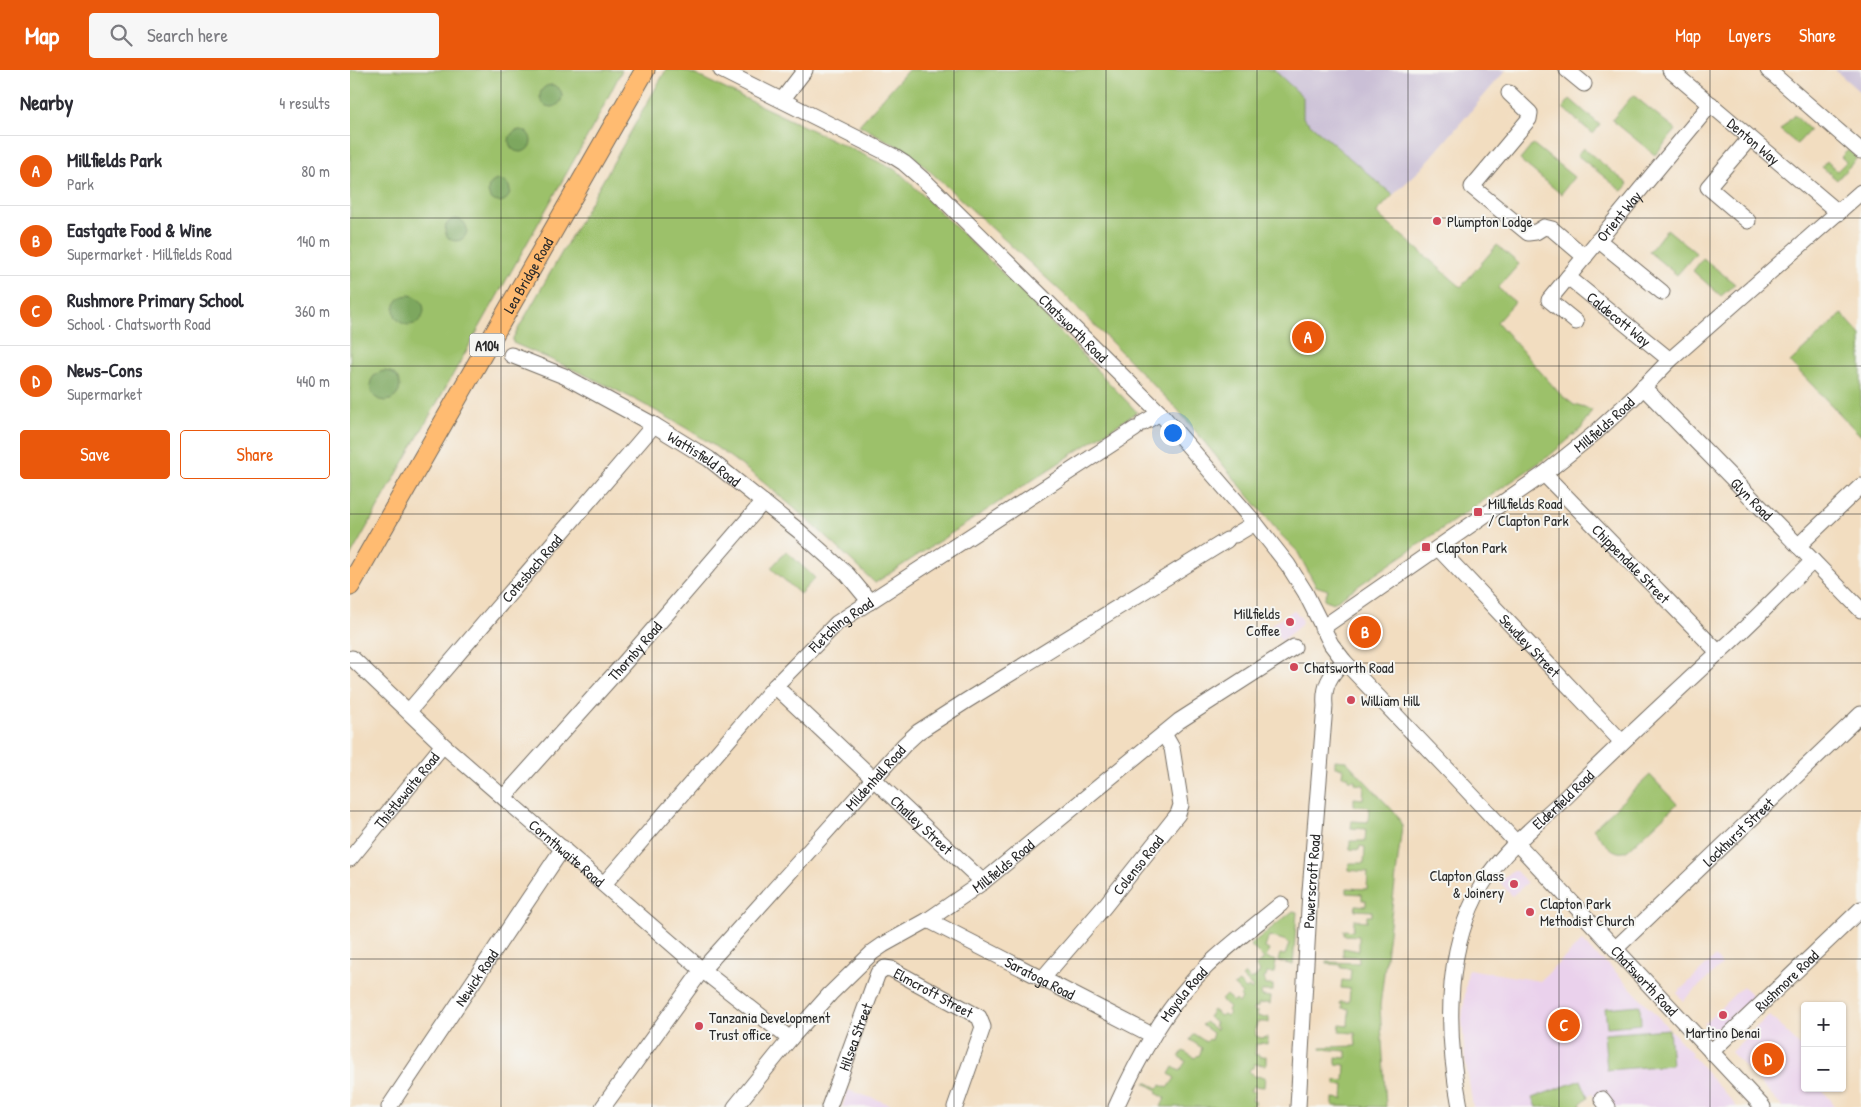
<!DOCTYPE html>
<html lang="en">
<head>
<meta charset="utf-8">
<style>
	body { margin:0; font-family:"Patrick Hand",sans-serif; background:#f7f7f7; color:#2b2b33 }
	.controls { position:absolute; right:15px; bottom:15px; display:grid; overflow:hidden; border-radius:5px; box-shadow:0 1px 4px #0004 }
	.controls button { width:45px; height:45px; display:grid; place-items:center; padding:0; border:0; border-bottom:1px solid #e1e1e2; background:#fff; color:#2b2b33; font:25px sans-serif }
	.you { position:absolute; left:822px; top:362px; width:18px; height:18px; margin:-12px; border:4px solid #fff; border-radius:50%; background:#1a73e8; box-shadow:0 0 0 8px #1a73e833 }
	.badge { display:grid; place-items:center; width:32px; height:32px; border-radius:50%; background:#ea580c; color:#fff; font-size:16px; font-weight:700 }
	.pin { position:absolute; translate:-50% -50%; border:2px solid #fff; box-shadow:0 1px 5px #0006 }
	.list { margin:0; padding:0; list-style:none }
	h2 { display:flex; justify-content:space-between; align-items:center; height:65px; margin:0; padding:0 20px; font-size:21px }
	h2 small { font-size:16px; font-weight:400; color:#7c7c81 }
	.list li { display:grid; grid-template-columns:32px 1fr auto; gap:15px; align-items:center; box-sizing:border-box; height:70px; padding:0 20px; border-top:1px solid #e1e1e2 }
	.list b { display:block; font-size:19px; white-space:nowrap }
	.list p { margin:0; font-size:16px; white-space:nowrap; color:#7c7c81 }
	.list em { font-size:16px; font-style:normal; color:#7c7c81 }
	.actions { display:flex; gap:10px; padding:15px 20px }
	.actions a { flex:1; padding:11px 0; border:1px solid #ea580c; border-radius:5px; text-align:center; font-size:18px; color:#ea580c }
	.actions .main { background:#ea580c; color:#fff }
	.icon { flex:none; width:28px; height:28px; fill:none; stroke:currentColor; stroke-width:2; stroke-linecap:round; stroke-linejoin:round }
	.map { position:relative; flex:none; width:1511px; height:1037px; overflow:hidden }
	header { display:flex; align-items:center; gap:30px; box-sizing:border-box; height:70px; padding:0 25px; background:#ea580c; color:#fff }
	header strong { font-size:24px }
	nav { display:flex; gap:28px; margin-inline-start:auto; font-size:18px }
	.search { width:350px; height:45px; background:#f7f7f7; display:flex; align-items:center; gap:12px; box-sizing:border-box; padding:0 18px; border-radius:5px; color:#7c7c81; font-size:19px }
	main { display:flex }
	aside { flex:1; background:#fff }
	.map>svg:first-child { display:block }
	.built { fill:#ead1ec }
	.industrial { fill:#cabfd6 }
	.green { fill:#9cc16b; stroke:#64764b }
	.forest { fill:#7da75f; stroke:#546945 }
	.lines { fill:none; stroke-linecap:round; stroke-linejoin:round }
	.minor-casing { stroke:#71695f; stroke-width:17 }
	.major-casing { stroke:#71695f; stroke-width:21 }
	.minor { stroke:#fff; stroke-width:15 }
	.major { stroke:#ffbb71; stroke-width:19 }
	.grid { fill:none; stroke:#2b2b2b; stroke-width:1; stroke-opacity:0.55 }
	.poi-dot { fill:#d1495b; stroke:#f6f6f2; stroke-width:2 }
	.labels { text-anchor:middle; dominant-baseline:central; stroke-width:4; stroke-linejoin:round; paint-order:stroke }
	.shield { fill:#f6f6f2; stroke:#686867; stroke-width:1 }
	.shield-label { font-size:14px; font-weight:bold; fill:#2b2b2b }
	.street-label { font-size:15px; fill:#2b2b2b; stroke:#f6f6f2 }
	.poi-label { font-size:15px; fill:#2b2b2b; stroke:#f6f6f2; text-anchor:start }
</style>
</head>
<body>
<header>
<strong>Map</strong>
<div class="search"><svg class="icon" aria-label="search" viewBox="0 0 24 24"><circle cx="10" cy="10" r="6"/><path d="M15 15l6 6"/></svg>Search here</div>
<nav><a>Map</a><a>Layers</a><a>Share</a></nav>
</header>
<main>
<aside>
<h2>Nearby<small>4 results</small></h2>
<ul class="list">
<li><span class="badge">A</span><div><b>Millfields Park</b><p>Park</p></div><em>80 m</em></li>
<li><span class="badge">B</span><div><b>Eastgate Food &amp; Wine</b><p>Supermarket · Millfields Road</p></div><em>140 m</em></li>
<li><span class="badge">C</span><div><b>Rushmore Primary School</b><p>School · Chatsworth Road</p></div><em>360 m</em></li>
<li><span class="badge">D</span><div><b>News-Cons</b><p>Supermarket</p></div><em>440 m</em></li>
</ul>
<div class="actions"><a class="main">Save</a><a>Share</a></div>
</aside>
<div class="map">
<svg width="1511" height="1037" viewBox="0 0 1511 1037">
	<rect width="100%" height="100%" fill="#f6f6f2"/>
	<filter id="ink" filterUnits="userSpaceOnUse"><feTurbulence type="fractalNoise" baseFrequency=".02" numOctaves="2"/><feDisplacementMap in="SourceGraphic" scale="10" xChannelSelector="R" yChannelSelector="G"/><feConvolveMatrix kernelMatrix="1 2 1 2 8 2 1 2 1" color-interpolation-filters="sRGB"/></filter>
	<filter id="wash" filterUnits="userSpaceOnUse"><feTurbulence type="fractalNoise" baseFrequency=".0096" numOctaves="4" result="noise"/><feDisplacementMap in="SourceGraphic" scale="20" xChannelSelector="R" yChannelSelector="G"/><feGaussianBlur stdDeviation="1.12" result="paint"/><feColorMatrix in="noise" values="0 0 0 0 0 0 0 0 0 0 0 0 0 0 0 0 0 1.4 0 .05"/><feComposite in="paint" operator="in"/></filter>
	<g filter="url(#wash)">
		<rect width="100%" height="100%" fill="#f2ddc0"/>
		<g class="built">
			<polygon points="944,540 952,549 951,555 931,571 921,555"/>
			<polygon points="1162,801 1166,801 1177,813 1162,826 1150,812"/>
			<polygon points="1232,871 1242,882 1262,898 1342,983 1341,984 1356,1002 1387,1037 1264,1037 1245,1030 1242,1023 1237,1026 1231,1010 1182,1028 1186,1037 1123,1037 1115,988 1112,949 1118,899 1190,911"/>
			<polygon points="1365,887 1372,895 1333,931 1327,923"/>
			<polygon points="1393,916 1403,927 1363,963 1354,954"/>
			<polygon points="1419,945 1455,981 1455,1018 1470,1018 1481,1030 1484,1037 1432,1037 1381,982"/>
			<polygon points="498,1020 531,1031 547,1037 492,1037"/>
		</g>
		<g class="industrial">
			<polygon points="924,0 1156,0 1071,99 1043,125 953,48 953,27"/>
			<polygon points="1485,0 1511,0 1511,23"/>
		</g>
		<g class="green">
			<polygon points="0,0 272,0 246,51 0,487"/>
			<path d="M316 0H332L346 5 548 101 670 220 787 342 525 513C473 463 420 413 360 373 298 333 231 302 163 273V268Z"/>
			<polygon points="558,0 924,0 953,27 953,48 1043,125 1026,143 1111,217 1147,175 1169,194 1148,218 1165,232 1147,252 1210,324 1224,335 1242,340 1231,359 1199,386 983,533 974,529 978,520 966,516 947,481 930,464 828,340 716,226 560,83 509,55"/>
			<polygon points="1283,25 1326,60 1305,85 1262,50"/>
			<polygon points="1220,29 1250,55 1243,64 1213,38"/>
			<polygon points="1444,45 1460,60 1447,74 1430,60"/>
			<polygon points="1183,74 1224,107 1211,124 1170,90"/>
			<polygon points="1233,78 1278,114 1272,121 1227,85"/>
			<polygon points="1498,80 1507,88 1487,110 1472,97 1477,91 1487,101 1496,92 1491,87"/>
			<polygon points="1317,159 1346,183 1327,205 1299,182"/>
			<polygon points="1353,188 1385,214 1371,226 1343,201"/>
			<polygon points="1492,244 1511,265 1511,366 1440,292"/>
			<polygon points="436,481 465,508 450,524 421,498"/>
			<polygon points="985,690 996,691 1047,745 1052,756 1030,936 1036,1037 983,1036 983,1028 993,1029 994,1015 985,1015 985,1010 994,1011 995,995 986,994 986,987 996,988 996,981 971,979 971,977 1006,976 1005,963 989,962 990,955 998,956 999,939 992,938 992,934 990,934 990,932 999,932 1000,919 991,918 992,910 1000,911 1001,899 991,898 991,895 977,894 977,892 1009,893 1009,887 993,886 993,878 1009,881 1009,866 994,865 994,860 1003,861 1004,850 1017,851 1017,846 1022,846 1022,841 1005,840 1006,835 1016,836 1016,830 1012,830 1012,824 997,823 997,818 1017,819 1018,802 998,800 999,793 1014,793 1015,777 1010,776 1009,780 1000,779 1000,771 1015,771 1016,759 1001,758 1002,751 1018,752 1019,737 1004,736 1004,728 1013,729 1014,715 1005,714 1005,710 998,710 998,706 992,706 993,698 985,697"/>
			<path d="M1300 705 1327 734 1278 780C1264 789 1252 769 1243 759Z"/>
			<polygon points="943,841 947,842 943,895 928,891 930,884 935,885 939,874 937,871 919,866 915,878 919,880 916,888 926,891 924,903 917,903 916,907 914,908 916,915 923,915 923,921 912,921 911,922 912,926 921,927 920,934 916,933 908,934 908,937 904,938 904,941 908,942 907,946 915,948 919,947 919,953 916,952 907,952 906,957 905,957 906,966 911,968 918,967 917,974 911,973 911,974 906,974 905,985 909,985 910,987 916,986 916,995 904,994 904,997 900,999 899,1002 903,1004 903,1006 915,1007 914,1017 903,1016 902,1019 900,1019 900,1021 905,1022 902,1031 905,1031 904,1034 902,1034 902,1037 811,1037 815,1028 806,1023 807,1020 795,1013 796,1012 808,1018 811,1015 818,1018 825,1008 819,1004 823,997 830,1001 836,991 829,987 833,981 845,988 848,985 849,986 852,978 840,970 844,964 856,972 859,969 861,970 863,963 852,955 855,952 866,960 867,958 864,956 866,953 858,947 863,940 871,946 874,944 877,946 880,943 877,940 879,937 871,930 876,925 884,932 886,930 889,933 892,929 890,926 892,924 884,916 889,912 896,919 899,917 901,920 903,918 892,907 895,904 900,910 903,908 904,909 910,902 905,896 914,889 900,875"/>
			<polygon points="1290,935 1291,954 1257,957 1255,938"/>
			<polygon points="1319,959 1322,995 1257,1000 1254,964"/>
			<polygon points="1231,1010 1238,1027 1230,1034 1232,1037 1186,1037 1182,1028"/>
		</g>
		<g class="forest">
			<circle cx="201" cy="26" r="11"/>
			<circle cx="170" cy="71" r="11"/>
			<circle cx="149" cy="121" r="11"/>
			<circle cx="106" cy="160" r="11"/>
			<circle cx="59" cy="240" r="15"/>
			<circle cx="35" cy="316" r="15"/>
		</g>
	</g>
	<g filter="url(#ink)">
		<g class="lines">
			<defs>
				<g id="minor">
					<path id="s1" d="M371 0 543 86 554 93 578 114 810 343 905 453 938 495 955 522 981 574 994 591 1103 705 1413 1037"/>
					<polyline points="1217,0 1234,14"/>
					<path id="s2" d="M1320 0 1489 143"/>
					<polyline points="1418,0 1511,81"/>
					<polyline points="1159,23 1180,43 1179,49 1122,117 1178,163 1186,162 1194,157 1202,159 1235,187"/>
					<polyline points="432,30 455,0"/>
					<polyline points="1398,151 1358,117 1399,69"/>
					<polyline points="1248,170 1312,222"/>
					<path id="s3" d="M1218 207 1320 290"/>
					<path id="s4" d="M1226 252 1199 230 1361 34"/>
					<path id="s5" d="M161 285 214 306 304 355 359 389 449 461 497 504 520 532"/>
					<path id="s6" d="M1293 317 1511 540"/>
					<polyline points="793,353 810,343"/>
					<path id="s7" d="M1194 404 1369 583"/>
					<polyline points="885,465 905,453"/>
					<polyline points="1448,476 1511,416"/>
					<path id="s8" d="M1088 478 1271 671"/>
					<path id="s9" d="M972 558 1194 404 1245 363 1282 329 1320 290 1511 122"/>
					<path id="s10" d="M2 588 93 675 352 900 440 969"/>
					<path id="s11" d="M425 616 633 812"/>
					<path id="s12" d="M59 641 304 355"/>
					<path id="s13" d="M154 727 276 591 413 432"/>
					<path id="s14" d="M0 789 93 675"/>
					<path id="s15" d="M254 814 425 616 487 553 785 359"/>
					<path id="s16" d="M578 850 802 965"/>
					<path id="s17" d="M1265 879 1511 644"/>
					<path id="s18" d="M692 909 754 837 828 744 831 735 822 678 814 664"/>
					<path id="s19" d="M1361 982 1511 839"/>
					<polyline points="1252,1029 1258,1037"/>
					<path id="s20" d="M39 1037 213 778"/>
					<path id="s21" d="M253 1037 352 900 554 675 568 662 616 631 877 470"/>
					<path id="s22" d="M385 1037 440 969 480 924 523 882 533 875 578 850 633 812 829 651 944 577"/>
					<path id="s23" d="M479 1037 528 903 535 898 541 899 629 947 633 957 605 1037"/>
					<path id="s24" d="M766 1037C789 986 817 935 857 896 880 874 907 854 931 834"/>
					<path id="s25" d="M948 1037 960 821 975 636C973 616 980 605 994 591"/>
					<path id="s26" d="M1110 1037C1097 969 1094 889 1126 826 1146 785 1185 757 1217 726 1266 677 1317 630 1368 583 1401 554 1431 522 1463 491"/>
				</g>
				<g id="major">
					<path id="s27" d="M0 516 295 0"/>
				</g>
			</defs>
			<use href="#minor" class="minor-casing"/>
			<use href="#major" class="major-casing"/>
			<use href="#minor" class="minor"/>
			<use href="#major" class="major"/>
		</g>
	</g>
	<path class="grid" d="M151 0V1037M302 0V1037M453 0V1037M604 0V1037M756 0V1037M907 0V1037M1058 0V1037M1209 0V1037M1360 0V1037M0 148H1511M0 296H1511M0 444H1511M0 593H1511M0 741H1511M0 889H1511"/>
	<g class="poi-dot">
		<circle cx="1087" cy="151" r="5"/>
		<rect x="1123" y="437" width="10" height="10" rx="2.5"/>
		<rect x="1071" y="472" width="10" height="10" rx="2.5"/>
		<circle cx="940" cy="552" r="5"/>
		<circle cx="944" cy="597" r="5"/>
		<circle cx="1001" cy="630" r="5"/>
		<circle cx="1164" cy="814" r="5"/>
		<circle cx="1180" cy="842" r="5"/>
		<circle cx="1373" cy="945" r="5"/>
		<circle cx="349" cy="956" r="5"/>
	</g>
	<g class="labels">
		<rect class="shield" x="119.5" y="263.5" width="35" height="23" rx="4"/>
		<g class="shield-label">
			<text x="137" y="275">A104</text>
		</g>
		<g class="street-label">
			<text stroke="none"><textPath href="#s2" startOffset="110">Denton Way</textPath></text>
			<text stroke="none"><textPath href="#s4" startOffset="144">Orient Way</textPath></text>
			<text stroke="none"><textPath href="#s27" startOffset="358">Lea Bridge Road</textPath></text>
			<text stroke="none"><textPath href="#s3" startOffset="66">Caldecott Way</textPath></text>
			<text stroke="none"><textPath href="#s1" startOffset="442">Chatsworth Road</textPath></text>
			<text stroke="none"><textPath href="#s9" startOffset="348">Millfields Road</textPath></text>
			<text stroke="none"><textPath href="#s5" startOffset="220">Wattisfield Road</textPath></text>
			<text stroke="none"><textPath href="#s6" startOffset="156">Glyn Road</textPath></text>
			<text stroke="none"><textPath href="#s7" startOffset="125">Chippendale Street</textPath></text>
			<text stroke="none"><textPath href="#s12" startOffset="188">Cotesbach Road</textPath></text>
			<text stroke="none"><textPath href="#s15" startOffset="352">Fletching Road</textPath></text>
			<text stroke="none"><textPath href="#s8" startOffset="134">Sewdley Street</textPath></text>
			<text stroke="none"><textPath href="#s13" startOffset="196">Thornby Road</textPath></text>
			<text stroke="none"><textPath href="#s21" startOffset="428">Mildenhall Road</textPath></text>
			<text stroke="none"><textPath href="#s14" startOffset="89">Thistlewaite Road</textPath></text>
			<text stroke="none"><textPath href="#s26" startOffset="346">Elderfield Road</textPath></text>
			<text stroke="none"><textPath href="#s11" startOffset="202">Chailey Street</textPath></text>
			<text stroke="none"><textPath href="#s17" startOffset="170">Lockhurst Street</textPath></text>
			<text stroke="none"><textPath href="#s10" startOffset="290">Cornthwaite Road</textPath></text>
			<text stroke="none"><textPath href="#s22" startOffset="364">Millfields Road</textPath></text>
			<text stroke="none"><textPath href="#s18" startOffset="149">Colenso Road</textPath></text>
			<text stroke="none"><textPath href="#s25" startOffset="226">Powerscroft Road</textPath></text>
			<text stroke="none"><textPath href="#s20" startOffset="156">Newick Road</textPath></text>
			<text stroke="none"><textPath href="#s16" startOffset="126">Saratoga Road</textPath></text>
			<text stroke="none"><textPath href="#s19" startOffset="104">Rushmore Road</textPath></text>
			<text stroke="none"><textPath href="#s1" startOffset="1312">Chatsworth Road</textPath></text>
			<text stroke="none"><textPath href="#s23" startOffset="206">Elmcroft Street</textPath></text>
			<text stroke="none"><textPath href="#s24" startOffset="132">Mayola Road</textPath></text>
			<text stroke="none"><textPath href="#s23" startOffset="75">Hilsea Street</textPath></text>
		</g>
		<g class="poi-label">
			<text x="1097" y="151">Plumpton Lodge</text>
			<text x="1138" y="433">Millfields Road<tspan x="1138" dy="17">/ Clapton Park</tspan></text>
			<text x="1086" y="477">Clapton Park</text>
			<text x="930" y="543" text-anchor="end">Millfields<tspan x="930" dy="17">Coffee</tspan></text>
			<text x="954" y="597">Chatsworth Road</text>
			<text x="1011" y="630">William Hill</text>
			<text x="1154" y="805" text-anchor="end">Clapton Glass<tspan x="1154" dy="17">&amp; Joinery</tspan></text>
			<text x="1190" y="833">Clapton Park<tspan x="1190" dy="17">Methodist Church</tspan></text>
			<text x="359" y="947">Tanzania Development<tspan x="359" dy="17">Trust office</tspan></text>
			<text x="1373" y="962" text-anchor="middle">Martino Denai</text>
		</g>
	</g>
</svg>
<div class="controls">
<button>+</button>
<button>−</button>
</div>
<div class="you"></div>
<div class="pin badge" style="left:958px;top:267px">A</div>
<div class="pin badge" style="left:1015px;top:562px">B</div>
<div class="pin badge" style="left:1214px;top:955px">C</div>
<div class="pin badge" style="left:1418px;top:989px">D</div>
</div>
</main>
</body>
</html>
